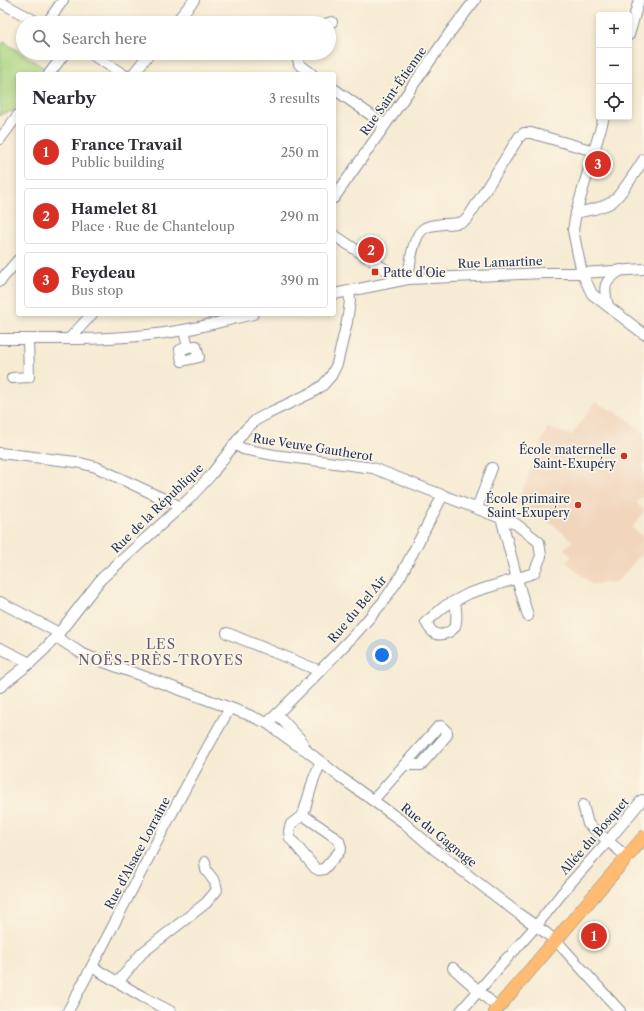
<!DOCTYPE html>
<html lang="en">
<head>
<meta charset="utf-8">
<style>
	body { margin:0; font-family:"Libre Caslon Text",serif; background:#f7f7f7; color:#2b2b33 }
	.controls { position:absolute; right:12px; top:12px; display:grid; overflow:hidden; border-radius:4px; box-shadow:0 2px 6px #0003 }
	.controls button { width:36px; height:36px; display:grid; place-items:center; padding:0; border:0; border-bottom:1px solid #e1e1e2; background:#fff; color:#2b2b33; font:20px sans-serif }
	.you { position:absolute; left:382px; top:655px; width:14px; height:14px; margin:-10px; border:3px solid #fff; border-radius:50%; background:#1a73e8; box-shadow:0 0 0 6px #1a73e833 }
	.badge { display:grid; place-items:center; width:26px; height:26px; border-radius:50%; background:#d93025; color:#fff; font-size:13px; font-weight:700 }
	.pin { position:absolute; translate:-50% -50%; border:2px solid #fff; box-shadow:0 1px 4px #0006 }
	.list { margin:0; padding:0; list-style:none }
	h2 { display:flex; justify-content:space-between; align-items:center; height:52px; margin:0; padding:0 16px; font-size:17px }
	h2 small { font-size:13px; font-weight:400; color:#7c7c81 }
	.list li { display:grid; grid-template-columns:26px 1fr auto; gap:12px; align-items:center; box-sizing:border-box; height:56px; margin:0 8px 8px; padding:0 8px; border:1px solid #e1e1e2; border-radius:4px }
	.list b { display:block; font-size:15px; white-space:nowrap }
	.list p { margin:0; font-size:13px; white-space:nowrap; color:#7c7c81 }
	.list em { font-size:13px; font-style:normal; color:#7c7c81 }
	.icon { flex:none; width:22px; height:22px; fill:none; stroke:currentColor; stroke-width:2; stroke-linecap:round; stroke-linejoin:round }
	.map { position:relative; flex:none; width:644px; height:1011px; overflow:hidden }
	.search { position:absolute; background:#fff; box-shadow:0 2px 6px #0003; left:16px; top:16px; width:320px; height:44px; display:flex; align-items:center; gap:10px; box-sizing:border-box; padding:0 14px; border-radius:22px; color:#7c7c81; font-size:15px }
	.panel { position:absolute; background:#fff; box-shadow:0 2px 6px #0003; left:16px; top:72px; width:320px; height:244px; border-radius:4px }
	.map>svg:first-child { display:block }
	.built { fill:#f1d5bd }
	.green { fill:#a9d480; stroke:#62826f }
	.lines { fill:none; stroke-linecap:round; stroke-linejoin:round }
	.minor-casing { stroke:#888d98; stroke-width:12 }
	.major-casing { stroke:#888d98; stroke-width:14 }
	.minor { stroke:#fff; stroke-width:10 }
	.major { stroke:#febb71; stroke-width:13 }
	.poi-dot { fill:#c8321e; stroke:#fcf5e5; stroke-width:1.5 }
	.labels { text-anchor:middle; dominant-baseline:central; stroke-width:3.5; stroke-linejoin:round; paint-order:stroke }
	.street-label { font-size:12px; fill:#1b2f5e; stroke:#fcf5e5 }
	.poi-label { font-size:12px; fill:#1b2f5e; stroke:#fcf5e5; text-anchor:end }
	.quarter-label { font-size:14px; letter-spacing:1px; fill:#615b78; stroke:#fcf5e5 }
</style>
</head>
<body>
<div class="map">
<svg width="644" height="1011" viewBox="0 0 644 1011">
	<rect width="100%" height="100%" fill="#fcf5e5"/>
	<filter id="ink" filterUnits="userSpaceOnUse"><feTurbulence type="fractalNoise" baseFrequency=".025" numOctaves="2"/><feDisplacementMap in="SourceGraphic" scale="8" xChannelSelector="R" yChannelSelector="G"/><feConvolveMatrix kernelMatrix="1 2 1 2 8 2 1 2 1" color-interpolation-filters="sRGB"/></filter>
	<filter id="wash" filterUnits="userSpaceOnUse"><feTurbulence type="fractalNoise" baseFrequency=".012" numOctaves="4" result="noise"/><feDisplacementMap in="SourceGraphic" scale="16" xChannelSelector="R" yChannelSelector="G"/><feGaussianBlur stdDeviation="0.9" result="paint"/><feColorMatrix in="noise" values="0 0 0 0 0 0 0 0 0 0 0 0 0 0 0 0 0 1.4 0 .05"/><feComposite in="paint" operator="in"/></filter>
	<g filter="url(#wash)">
		<rect width="100%" height="100%" fill="#f6ebd3"/>
		<polygon class="built" points="595,402 625,417 642,433 644,431 644,494 637,503 644,510 644,511 632,528 644,537 644,551 617,582 591,584 566,562 572,556 564,549 572,541 553,524 516,506 547,428 572,435"/>
		<polygon class="green" points="4,42 46,69 42,74 18,74 18,105 13,111 1,114 0,116 0,47"/>
	</g>
	<g filter="url(#ink)">
		<g class="lines">
			<defs>
				<g id="minor">
					<polyline points="0,2 39,23"/>
					<polyline points="47,23 63,0"/>
					<polyline points="175,23 194,0"/>
					<polyline points="328,23 332,22"/>
					<polyline points="629,35 639,0"/>
					<polyline points="89,53 123,74"/>
					<polyline points="302,53 298,59 299,64 312,74"/>
					<polyline points="49,74 65,53"/>
					<polyline points="133,74 150,53"/>
					<polyline points="334,89 385,125"/>
					<polyline points="604,117 576,213 573,230 577,250 582,273 592,294 644,334"/>
					<polyline points="0,139 18,115"/>
					<polyline points="334,198 451,31 475,0"/>
					<path d="M576 213C588 210 601 209 612 202 621 195 637 170 644 159"/>
					<polyline points="334,235 401,280"/>
					<path d="M408 279C410 266 412 235 425 228 429 225 438 225 443 224 453 223 458 225 467 219L519 137 524 133H531L594 151"/>
					<polyline points="0,281 18,260"/>
					<polyline points="334,294 408,279 545,273 582,273 644,269"/>
					<path d="M608 306C603 286 603 282 621 270"/>
					<polyline points="184,330 188,347 180,350 182,361 199,357 196,346 188,347"/>
					<polyline points="70,338 92,314"/>
					<path d="M0 339C61 339 123 341 184 330 207 326 230 319 253 314"/>
					<polyline points="12,378 29,377 28,339"/>
					<path d="M234 444 243 449 274 455 373 468 516 524 539 542 541 556 534 573 470 593 445 606 426 622C428 626 431 632 436 634 442 636 452 632 455 626 458 619 456 609 455 601"/>
					<polyline points="0,453 76,462 96,467 181,507"/>
					<polyline points="477,508 492,468"/>
					<polyline points="501,517 517,579 528,616"/>
					<polyline points="0,602 59,633"/>
					<polyline points="227,633 320,671"/>
					<polyline points="56,637 81,653 93,658 244,713 267,723 294,743 307,751 340,777 403,822 434,849 519,914 546,933 562,947 620,1011"/>
					<polyline points="0,648 30,663"/>
					<polyline points="0,687 30,663 46,648 59,633 101,579 189,499 211,475 246,429 256,420 267,414 313,392 323,385 331,376 337,364 347,322 350,301 349,291"/>
					<polyline points="277,714 300,739 306,749"/>
					<polyline points="267,723 277,714 315,676 357,632 383,602 400,577 443,495"/>
					<polyline points="373,800 376,797 438,727 441,726 447,732 447,735 421,765 404,765"/>
					<polyline points="583,805 588,824 627,857"/>
					<polyline points="303,815 332,835 339,841 341,848 339,852 324,869 319,870 315,868 290,838 289,831 291,824 303,815 314,778 321,762"/>
					<polyline points="566,888 608,841 642,800"/>
					<polyline points="513,952 536,926 563,892"/>
					<polyline points="92,967 143,997 170,1011"/>
					<polyline points="453,968 498,1008"/>
					<polyline points="118,982 142,953 206,903 217,890 215,882 206,870 205,862"/>
					<path d="M68 1011C123 910 172 807 230 708"/>
					<polyline points="461,1011 508,957"/>
				</g>
				<polyline id="major" points="495,1011 644,837"/>
			</defs>
			<use href="#minor" class="minor-casing"/>
			<use href="#major" class="major-casing"/>
			<use href="#minor" class="minor"/>
			<use href="#major" class="major"/>
		</g>
	</g>
	<g class="poi-dot">
		<rect x="371" y="268" width="8" height="8" rx="2"/>
		<circle cx="624" cy="456" r="4"/>
		<circle cx="578" cy="505" r="4"/>
	</g>
	<g class="labels">
		<g class="street-label">
			<text transform="translate(393 91) rotate(-55)">Rue Saint-Étienne</text>
			<text transform="translate(500 262) rotate(-2)">Rue Lamartine</text>
			<text transform="translate(313 447) rotate(9)">Rue Veuve Gautherot</text>
			<text transform="translate(157 508) rotate(-44)">Rue de la République</text>
			<text transform="translate(357 609) rotate(-50)">Rue du Bel Air</text>
			<text transform="translate(439 835) rotate(39)">Rue du Gagnage</text>
			<text transform="translate(594 836) rotate(-49)">Allée du Bosquet</text>
			<text transform="translate(137 853) rotate(-62)">Rue d'Alsace Lorraine</text>
		</g>
		<g class="poi-label">
			<text x="383" y="272" text-anchor="start">Patte d'Oie</text>
			<text x="616" y="449">École maternelle<tspan x="616" dy="14">Saint-Exupéry</tspan></text>
			<text x="570" y="498">École primaire<tspan x="570" dy="14">Saint-Exupéry</tspan></text>
		</g>
		<g class="quarter-label">
			<text x="161" y="644">LES<tspan x="161" dy="16">NOËS-PRÈS-TROYES</tspan></text>
		</g>
	</g>
</svg>
<div class="controls">
<button>+</button>
<button>−</button>
<button><svg class="icon" aria-label="locate" viewBox="0 0 24 24"><circle cx="12" cy="12" r="6"/><path d="M12 2v4M12 18v4M2 12h4M18 12h4"/></svg></button>
</div>
<div class="you"></div>
<div class="pin badge" style="left:594px;top:936px">1</div>
<div class="pin badge" style="left:371px;top:250px">2</div>
<div class="pin badge" style="left:598px;top:164px">3</div>
<div class="search"><svg class="icon" aria-label="search" viewBox="0 0 24 24"><circle cx="10" cy="10" r="6"/><path d="M15 15l6 6"/></svg>Search here</div>
<section class="panel">
<h2>Nearby<small>3 results</small></h2>
<ul class="list">
<li><span class="badge">1</span><div><b>France Travail</b><p>Public building</p></div><em>250 m</em></li>
<li><span class="badge">2</span><div><b>Hamelet 81</b><p>Place · Rue de Chanteloup</p></div><em>290 m</em></li>
<li><span class="badge">3</span><div><b>Feydeau</b><p>Bus stop</p></div><em>390 m</em></li>
</ul>
</section>
</div>
</body>
</html>
